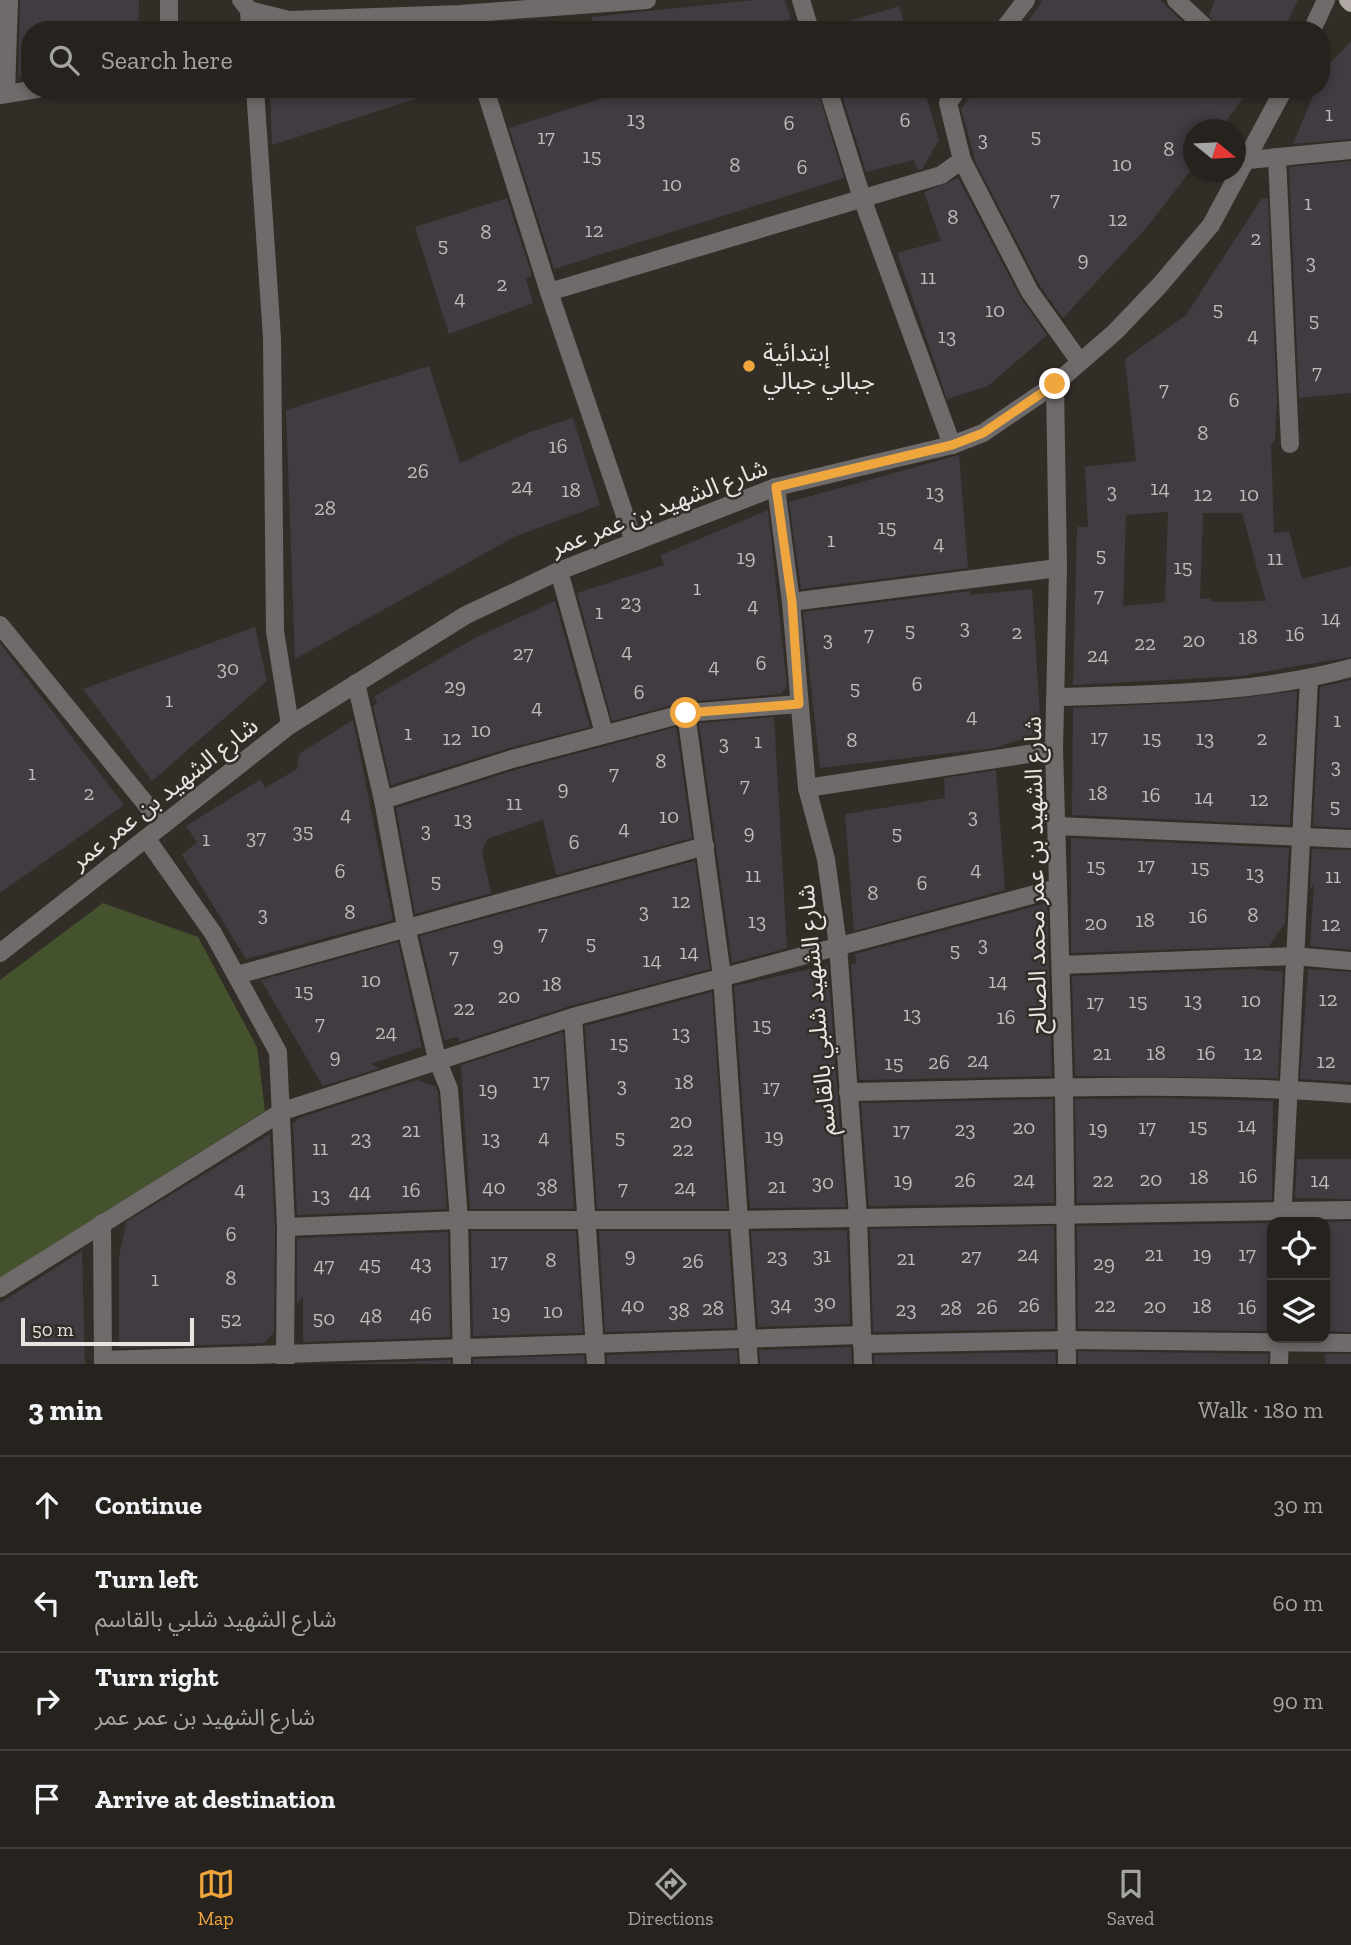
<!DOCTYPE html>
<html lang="en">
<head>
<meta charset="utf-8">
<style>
	body { margin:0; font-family:"Zilla Slab","Noto Sans Arabic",serif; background:#322f2a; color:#f1f3f6 }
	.controls { position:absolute; right:21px; bottom:21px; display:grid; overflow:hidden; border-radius:14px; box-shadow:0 4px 10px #0003 }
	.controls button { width:63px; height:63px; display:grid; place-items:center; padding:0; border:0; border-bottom:2px solid #423f3b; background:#26221d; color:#f1f3f6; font:35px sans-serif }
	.compass { position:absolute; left:1183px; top:119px; width:63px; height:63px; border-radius:50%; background:#26221d; box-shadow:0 4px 10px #0003; rotate:108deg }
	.scale { position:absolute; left:21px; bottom:18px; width:173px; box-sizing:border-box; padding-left:7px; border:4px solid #e8e5e1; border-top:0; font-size:19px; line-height:24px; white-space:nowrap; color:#e8e5e1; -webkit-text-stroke:5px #322d27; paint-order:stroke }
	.stop { position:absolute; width:21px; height:21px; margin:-16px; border:5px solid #efa73d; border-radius:50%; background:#fff }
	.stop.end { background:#efa73d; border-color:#fff; box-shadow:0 2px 7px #0008 }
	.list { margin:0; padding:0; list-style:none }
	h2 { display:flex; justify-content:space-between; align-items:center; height:91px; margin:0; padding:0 28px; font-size:30px }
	h2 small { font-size:23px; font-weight:400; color:#a4a4a4 }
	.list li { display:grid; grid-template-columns:46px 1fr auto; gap:21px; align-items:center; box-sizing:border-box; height:98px; padding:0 28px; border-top:2px solid #423f3b }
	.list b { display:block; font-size:26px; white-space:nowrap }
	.list p { margin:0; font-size:23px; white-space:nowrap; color:#a4a4a4 }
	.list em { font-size:23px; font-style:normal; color:#a4a4a4 }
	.icon { flex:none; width:38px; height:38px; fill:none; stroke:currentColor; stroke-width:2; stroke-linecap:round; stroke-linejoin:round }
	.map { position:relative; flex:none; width:1351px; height:1364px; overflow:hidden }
	.search { position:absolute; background:#26221d; box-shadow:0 4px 10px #0003; left:21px; right:21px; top:21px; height:77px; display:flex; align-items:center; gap:18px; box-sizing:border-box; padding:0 24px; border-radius:28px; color:#a4a4a4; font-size:26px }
	.sheet { height:483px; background:#26221d }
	nav { display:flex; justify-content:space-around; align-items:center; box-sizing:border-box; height:98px; border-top:2px solid #423f3b; background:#26221d; font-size:19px; color:#a4a4a4 }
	nav a { display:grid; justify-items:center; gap:4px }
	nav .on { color:#efa73d }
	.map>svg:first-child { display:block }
	.green { fill:#44522e }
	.building { fill:#423c42; fill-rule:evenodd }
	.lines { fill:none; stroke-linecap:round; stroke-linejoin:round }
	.minor { stroke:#6f6b6a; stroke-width:18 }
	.major { stroke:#b0a8a4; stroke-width:18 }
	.route { stroke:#efa73d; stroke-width:9 }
	.poi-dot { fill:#efa73d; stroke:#322d27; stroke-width:2.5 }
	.labels { text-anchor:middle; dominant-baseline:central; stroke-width:5; stroke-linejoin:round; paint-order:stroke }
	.number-label { font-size:21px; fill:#bebbb9 }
	.poi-label { font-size:24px; fill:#e8e5e1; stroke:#322d27; text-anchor:start }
	.street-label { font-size:24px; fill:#e8e5e1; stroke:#322d27 }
</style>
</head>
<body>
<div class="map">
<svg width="1351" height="1364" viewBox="0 0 1351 1364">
	<rect width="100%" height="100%" fill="#322d27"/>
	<polygon class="green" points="103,903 198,937 257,1047 265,1111 0,1278 0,980"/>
	<g class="building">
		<polygon points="20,0 139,0 138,30 30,30 30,75 18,77"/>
		<polygon points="754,0 785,0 791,19 755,30 592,30 592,17"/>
		<polygon points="1043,0 1160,0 1191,30 1022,30"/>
		<polygon points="1215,0 1298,0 1284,30 1219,30 1209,15"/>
		<polygon points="899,6 906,30 837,30 837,25"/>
		<polygon points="1351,41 1351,139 1293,144 1316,89 1321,89 1325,69"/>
		<polygon points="270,89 433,89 434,93 272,145"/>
		<polygon points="632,89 817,89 844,178 554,269 509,128"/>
		<polygon points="840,89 924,89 939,140 922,169 917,170 914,160 866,172"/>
		<polygon points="976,89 1249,89 1220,130 1194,130 1194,166 1148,226 1063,318 1040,286 976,163 961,109"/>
		<polygon points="1351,161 1351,393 1299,398 1289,167"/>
		<polygon points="958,178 1020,297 1047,335 988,386 947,399 897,253 941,241 924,192"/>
		<polygon points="507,198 532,276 526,279 533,303 449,334 415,227"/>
		<path d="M1262 198 1268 199 1277 401 1275 440 1271 445 1274 533 1289 531 1302 579 1351 566V657L1240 676 1073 685 1077 527H1088L1085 467 1136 461 1125 359 1186 315ZM1168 512 1165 602 1123 606 1126 515ZM1203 513H1242L1266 601 1212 602 1210 598 1200 599Z"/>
		<polygon points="429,366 460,463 530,432 573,418 600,505 514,537 295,659 286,410"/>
		<polygon points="959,455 968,568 801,589 789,502"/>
		<polygon points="768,510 787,686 781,694 684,702 612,721 577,593 664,565 661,555"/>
		<polygon points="1032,589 1041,733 994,748 820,768 803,612 970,591 970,595"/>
		<polygon points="555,601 590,727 509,748 391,785 373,706 377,704 375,696 475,638"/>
		<polygon points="255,627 267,681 152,781 83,689"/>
		<polygon points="0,643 124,805 0,893"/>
		<polygon points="1351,680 1351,828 1313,826 1320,687"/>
		<polygon points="1297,691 1290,825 1072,815 1073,708 1205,702"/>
		<polygon points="774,717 787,948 732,963 699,723"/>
		<polygon points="353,720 393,920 246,959 182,855 197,842 186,826 261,779 265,788 297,769 299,754"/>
		<polygon points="676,727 692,838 556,875 543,820 487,839 482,852 491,893 415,914 396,808 515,770"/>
		<polygon points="996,770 1005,890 854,931 845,814 945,798 944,778"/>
		<polygon points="1071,838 1289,848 1285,923 1269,946 1071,953"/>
		<polygon points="1312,849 1351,850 1351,950 1310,946 1314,884 1310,890"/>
		<polygon points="695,861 710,969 570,1006 459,1042 459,1037 444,1040 420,936"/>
		<polygon points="1047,903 1052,1076 859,1080 851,964 856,963 855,954"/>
		<polygon points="398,942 422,1047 370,1064 380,1068 323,1086 261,980"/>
		<polygon points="828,965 846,1207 750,1208 734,986"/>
		<polygon points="1252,969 1283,972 1278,1078 1075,1076 1072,976"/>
		<polygon points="1308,969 1351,972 1351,1082 1300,1079"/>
		<polygon points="712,992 727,1209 597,1209 585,1026"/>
		<polygon points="563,1032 574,1209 470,1209 461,1065"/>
		<polygon points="417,1080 435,1086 438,1092 447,1209 297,1215 293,1124 299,1118"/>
		<polygon points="1162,1098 1273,1101 1272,1200 1077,1203 1075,1099"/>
		<polygon points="1053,1099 1054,1203 869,1206 861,1103"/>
		<polygon points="270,1134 275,1227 274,1332 264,1343 119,1348 119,1257 126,1222"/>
		<polygon points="1297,1159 1351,1159 1351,1199 1295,1198"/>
		<polygon points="1351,1221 1351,1332 1325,1331 1325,1222"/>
		<polygon points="1270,1223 1268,1331 1078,1329 1077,1226"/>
		<polygon points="1054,1226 1055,1329 873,1332 870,1229"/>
		<polygon points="847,1230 850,1324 758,1327 751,1231"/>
		<polygon points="471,1231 576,1231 583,1333 473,1336"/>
		<polygon points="599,1231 728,1231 735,1328 605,1332"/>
		<polygon points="448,1232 450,1337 303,1342 303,1297 297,1304 297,1238"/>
		<polygon points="82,1251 85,1364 0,1364 0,1303"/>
		<polygon points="851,1347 852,1364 760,1364 759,1350"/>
		<polygon points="737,1350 738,1364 607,1364 607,1355"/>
		<polygon points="1078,1351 1268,1354 1268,1364 1078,1364"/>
		<polygon points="1055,1352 1056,1364 874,1364 874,1355"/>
		<rect x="1325" y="1354" width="26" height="10"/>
		<polygon points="584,1355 585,1364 473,1364 473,1359"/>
		<polygon points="451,1360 451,1364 326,1364"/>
	</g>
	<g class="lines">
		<g class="minor">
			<polyline points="241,0 249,10 250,30"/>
			<polyline points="801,0 810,30"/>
			<polyline points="1176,0 1208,30"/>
			<polyline points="249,10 289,20 461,14 647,0"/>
			<polyline points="169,30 169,0"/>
			<polyline points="1003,30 1026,0"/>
			<polyline points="1312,30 1326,0"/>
			<polyline points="255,89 272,338 275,631 290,725"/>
			<polyline points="485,89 549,292 634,542"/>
			<polyline points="828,89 862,198 952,445"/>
			<polyline points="6,94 9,0"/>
			<polyline points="0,95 37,89"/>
			<polyline points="1277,157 1290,444"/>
			<polyline points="962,160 1030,292 1080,362"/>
			<polyline points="1248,160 1351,150"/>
			<polyline points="549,292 941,175 962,160 948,103 958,89"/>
			<polyline points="1055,384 1058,568 1054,750 1064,1088 1067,1364"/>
			<polyline points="776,487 791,602 807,788 826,859 838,946 858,1216 863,1364"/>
			<polyline points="559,571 604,733"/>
			<polyline points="791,602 1058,568"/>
			<polyline points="0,625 163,825"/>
			<polyline points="356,683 383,800 406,927 437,1059 449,1089 459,1220 462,1364"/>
			<path d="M1056 697C1155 694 1255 694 1351 668"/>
			<polyline points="686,713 722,976 749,1364"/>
			<polyline points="807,788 1054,750"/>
			<polyline points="383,800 512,759 686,713 799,704"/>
			<polyline points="1057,826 1351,839"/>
			<polyline points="146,838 213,933 278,1052 286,1227 285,1364"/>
			<polyline points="0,953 290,725 466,615 559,571 776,487 952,445 983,433 1055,384 1115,332 1159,286 1211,225 1284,89"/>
			<polyline points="1061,965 1294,956 1351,961"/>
			<polyline points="237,975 705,846"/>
			<polyline points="573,1017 596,1364"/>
			<path d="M848 1092C1015 1089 1184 1081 1351 1094"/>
			<polyline points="1282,1222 1309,679"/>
			<polyline points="102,1223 103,1364"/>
			<polyline points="286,1227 459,1220 737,1220 1351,1210"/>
			<polyline points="0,1288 283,1111 573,1017 1058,888"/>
			<polyline points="862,1344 1067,1340 1351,1343"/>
			<polyline points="103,1360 860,1335"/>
			<polyline points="1279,1364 1280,1338"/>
		</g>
		<polyline class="major" points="1348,0 1351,3"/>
	</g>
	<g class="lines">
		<polyline class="route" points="686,713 799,704 792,602 776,487 952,445 983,433 1055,384"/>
	</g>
	<circle class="poi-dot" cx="749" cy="366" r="7"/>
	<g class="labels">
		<g class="number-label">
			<text x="1329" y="113">1</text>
			<text x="636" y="118">13</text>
			<text x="905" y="119">6</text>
			<text x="789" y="122">6</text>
			<text x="1036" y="135">5</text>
			<text x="546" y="136">17</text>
			<text x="983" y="138">3</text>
			<text x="1169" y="148">8</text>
			<text x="592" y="155">15</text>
			<text x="1122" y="163">10</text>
			<text x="735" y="164">8</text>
			<text x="802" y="166">6</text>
			<text x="672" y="183">10</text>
			<text x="1055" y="198">7</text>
			<text x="1308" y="202">1</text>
			<text x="953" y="216">8</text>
			<text x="1118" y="218">12</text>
			<text x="594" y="229">12</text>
			<text x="486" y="231">8</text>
			<text x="1256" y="237">2</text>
			<text x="443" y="244">5</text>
			<text x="1083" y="258">9</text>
			<text x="1311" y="261">3</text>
			<text x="928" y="276">11</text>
			<text x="502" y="283">2</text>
			<text x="460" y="297">4</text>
			<text x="1218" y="308">5</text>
			<text x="995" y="309">10</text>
			<text x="1314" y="319">5</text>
			<text x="1253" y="334">4</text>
			<text x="947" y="335">13</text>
			<text x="1317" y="371">7</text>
			<text x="1164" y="388">7</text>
			<text x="1234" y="399">6</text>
			<text x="1203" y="432">8</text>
			<text x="558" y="445">16</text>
			<text x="418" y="470">26</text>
			<text x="522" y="485">24</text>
			<text x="1160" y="487">14</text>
			<text x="571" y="489">18</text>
			<text x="1112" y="490">3</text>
			<text x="935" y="491">13</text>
			<text x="1203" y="493">12</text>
			<text x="1249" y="493">10</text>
			<text x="325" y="507">28</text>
			<text x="887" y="526">15</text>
			<text x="831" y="539">1</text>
			<text x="939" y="542">4</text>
			<text x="1101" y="554">5</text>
			<text x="746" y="556">19</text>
			<text x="1275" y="557">11</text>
			<text x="1183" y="566">15</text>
			<text x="697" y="587">1</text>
			<text x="1099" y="594">7</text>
			<text x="631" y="601">23</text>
			<text x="753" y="604">4</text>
			<text x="599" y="611">1</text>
			<text x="1331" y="617">14</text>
			<text x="965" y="626">3</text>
			<text x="910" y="629">5</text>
			<text x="1017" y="631">2</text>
			<text x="869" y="633">7</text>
			<text x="1295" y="633">16</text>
			<text x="1248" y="636">18</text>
			<text x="828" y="638">3</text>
			<text x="1194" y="639">20</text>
			<text x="1145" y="642">22</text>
			<text x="627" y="650">4</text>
			<text x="523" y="652">27</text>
			<text x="1098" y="654">24</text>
			<text x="761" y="662">6</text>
			<text x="714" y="665">4</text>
			<text x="228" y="667">30</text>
			<text x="917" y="683">6</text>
			<text x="455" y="685">29</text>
			<text x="855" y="687">5</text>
			<text x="639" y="691">6</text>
			<text x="169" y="699">1</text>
			<text x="537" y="706">4</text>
			<text x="972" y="715">4</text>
			<text x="1337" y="719">1</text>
			<text x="481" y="729">10</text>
			<text x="408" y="732">1</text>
			<text x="1099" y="736">17</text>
			<text x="452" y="737">12</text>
			<text x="1152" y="737">15</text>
			<text x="1205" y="737">13</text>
			<text x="1262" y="737">2</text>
			<text x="852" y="739">8</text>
			<text x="758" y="740">1</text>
			<text x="724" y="742">3</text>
			<text x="661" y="760">8</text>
			<text x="1336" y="765">3</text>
			<text x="32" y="772">1</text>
			<text x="614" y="772">7</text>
			<text x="745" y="784">7</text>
			<text x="563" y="787">9</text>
			<text x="89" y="792">2</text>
			<text x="1098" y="792">18</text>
			<text x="1151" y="794">16</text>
			<text x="1204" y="796">14</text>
			<text x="1259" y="798">12</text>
			<text x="514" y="802">11</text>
			<text x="1335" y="805">5</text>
			<text x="346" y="813">4</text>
			<text x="669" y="815">10</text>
			<text x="973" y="815">3</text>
			<text x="463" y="818">13</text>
			<text x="624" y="827">4</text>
			<text x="426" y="829">3</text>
			<text x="303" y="830">35</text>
			<text x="749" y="831">9</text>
			<text x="897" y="832">5</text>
			<text x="256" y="836">37</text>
			<text x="206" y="838">1</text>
			<text x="574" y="841">6</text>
			<text x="1146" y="864">17</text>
			<text x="1096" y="865">15</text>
			<text x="1200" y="866">15</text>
			<text x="976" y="868">4</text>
			<text x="340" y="870">6</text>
			<text x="1255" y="872">13</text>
			<text x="753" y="874">11</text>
			<text x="1333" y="875">11</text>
			<text x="436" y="880">5</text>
			<text x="922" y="882">6</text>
			<text x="873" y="892">8</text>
			<text x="681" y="900">12</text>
			<text x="644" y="910">3</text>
			<text x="350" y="911">8</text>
			<text x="263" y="913">3</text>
			<text x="1253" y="914">8</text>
			<text x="1198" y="915">16</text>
			<text x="1145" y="919">18</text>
			<text x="757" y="920">13</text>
			<text x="1096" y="922">20</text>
			<text x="1331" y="923">12</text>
			<text x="543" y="932">7</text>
			<text x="591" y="942">5</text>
			<text x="498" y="943">9</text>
			<text x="983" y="943">3</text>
			<text x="955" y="949">5</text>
			<text x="689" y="951">14</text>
			<text x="454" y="955">7</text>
			<text x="652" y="959">14</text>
			<text x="371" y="979">10</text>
			<text x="998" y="980">14</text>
			<text x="552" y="983">18</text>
			<text x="304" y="990">15</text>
			<text x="509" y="995">20</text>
			<text x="1328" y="998">12</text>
			<text x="1193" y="999">13</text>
			<text x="1251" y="999">10</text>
			<text x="1138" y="1000">15</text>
			<text x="1095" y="1001">17</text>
			<text x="464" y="1007">22</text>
			<text x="912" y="1013">13</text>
			<text x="1006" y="1016">16</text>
			<text x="320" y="1022">7</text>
			<text x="762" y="1024">15</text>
			<text x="386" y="1031">24</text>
			<text x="681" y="1032">13</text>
			<text x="619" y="1042">15</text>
			<text x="1102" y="1052">21</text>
			<text x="1156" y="1052">18</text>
			<text x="1206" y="1052">16</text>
			<text x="1253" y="1052">12</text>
			<text x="335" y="1055">9</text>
			<text x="978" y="1059">24</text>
			<text x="1326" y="1060">12</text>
			<text x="939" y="1061">26</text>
			<text x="894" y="1062">15</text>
			<text x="541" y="1080">17</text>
			<text x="684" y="1081">18</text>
			<text x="622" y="1084">3</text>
			<text x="771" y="1086">17</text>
			<text x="488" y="1088">19</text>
			<text x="681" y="1120">20</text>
			<text x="1247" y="1124">14</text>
			<text x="1198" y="1125">15</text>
			<text x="1024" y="1126">20</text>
			<text x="1147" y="1126">17</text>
			<text x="1098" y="1127">19</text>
			<text x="965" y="1128">23</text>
			<text x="411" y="1129">21</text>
			<text x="901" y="1129">17</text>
			<text x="774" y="1135">19</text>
			<text x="544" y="1136">4</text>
			<text x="620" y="1136">5</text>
			<text x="361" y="1137">23</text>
			<text x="491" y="1137">13</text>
			<text x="320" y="1147">11</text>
			<text x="683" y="1148">22</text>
			<text x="1248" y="1175">16</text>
			<text x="1199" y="1176">18</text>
			<text x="1024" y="1178">24</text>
			<text x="1151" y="1178">20</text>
			<text x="903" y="1179">19</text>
			<text x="965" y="1179">26</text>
			<text x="1103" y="1179">22</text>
			<text x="1320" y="1179">14</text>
			<text x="823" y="1181">30</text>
			<text x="547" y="1185">38</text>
			<text x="777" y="1185">21</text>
			<text x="494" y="1186">40</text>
			<text x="685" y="1186">24</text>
			<text x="623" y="1187">7</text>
			<text x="240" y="1188">4</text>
			<text x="411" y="1189">16</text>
			<text x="360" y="1190">44</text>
			<text x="321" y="1194">13</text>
			<text x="231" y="1233">6</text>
			<text x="1028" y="1253">24</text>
			<text x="1154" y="1253">21</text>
			<text x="1202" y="1253">19</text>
			<text x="1247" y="1253">17</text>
			<text x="630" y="1254">9</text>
			<text x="822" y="1254">31</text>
			<text x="777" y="1255">23</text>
			<text x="971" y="1255">27</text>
			<text x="906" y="1257">21</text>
			<text x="551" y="1259">8</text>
			<text x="499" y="1260">17</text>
			<text x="693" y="1260">26</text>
			<text x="421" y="1262">43</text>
			<text x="1104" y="1262">29</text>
			<text x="370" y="1263">45</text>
			<text x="324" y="1264">47</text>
			<text x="231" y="1277">8</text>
			<text x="155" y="1278">1</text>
			<text x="825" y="1301">30</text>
			<text x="781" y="1303">34</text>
			<text x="633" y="1304">40</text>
			<text x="1029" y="1304">26</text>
			<text x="1105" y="1304">22</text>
			<text x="1155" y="1305">20</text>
			<text x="1202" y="1305">18</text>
			<text x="987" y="1306">26</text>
			<text x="1247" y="1306">16</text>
			<text x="713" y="1307">28</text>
			<text x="951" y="1307">28</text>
			<text x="906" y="1308">23</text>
			<text x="679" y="1309">38</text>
			<text x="553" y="1310">10</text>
			<text x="501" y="1311">19</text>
			<text x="421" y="1313">46</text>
			<text x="371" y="1315">48</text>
			<text x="324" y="1317">50</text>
			<text x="231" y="1318">52</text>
		</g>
		<g class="poi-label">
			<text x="763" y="352">إبتدائية<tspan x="763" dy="28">جبالي جبالي</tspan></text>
		</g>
		<g class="street-label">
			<text transform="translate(659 507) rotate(-21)">شارع الشهيد بن عمر عمر</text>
			<text transform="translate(164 793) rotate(-38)">شارع الشهيد بن عمر عمر</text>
			<text transform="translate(1035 875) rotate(-91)">شارع الشهيد بن عمر محمد الصالح</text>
			<text transform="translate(816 1010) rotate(-95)">شارع الشهيد شلبي بالقاسم</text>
		</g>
	</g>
</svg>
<div class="controls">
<button><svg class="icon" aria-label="locate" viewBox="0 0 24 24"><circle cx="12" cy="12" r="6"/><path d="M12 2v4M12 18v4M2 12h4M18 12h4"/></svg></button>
<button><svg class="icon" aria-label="layers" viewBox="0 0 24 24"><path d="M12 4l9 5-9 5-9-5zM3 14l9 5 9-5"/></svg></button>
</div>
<svg class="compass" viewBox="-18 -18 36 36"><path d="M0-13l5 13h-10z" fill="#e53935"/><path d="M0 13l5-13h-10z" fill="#a4a4a4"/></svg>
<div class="scale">50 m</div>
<div class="stop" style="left:686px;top:713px"></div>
<div class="stop end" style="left:1055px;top:384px"></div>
<div class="search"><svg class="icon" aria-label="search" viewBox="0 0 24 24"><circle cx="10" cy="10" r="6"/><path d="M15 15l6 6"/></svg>Search here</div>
</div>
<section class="sheet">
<h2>3 min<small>Walk · 180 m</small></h2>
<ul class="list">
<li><svg class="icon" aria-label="ahead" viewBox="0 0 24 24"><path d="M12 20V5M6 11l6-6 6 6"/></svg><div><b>Continue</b></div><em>30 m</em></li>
<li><svg class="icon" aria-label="left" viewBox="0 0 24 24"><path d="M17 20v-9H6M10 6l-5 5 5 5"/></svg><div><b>Turn left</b><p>شارع الشهيد شلبي بالقاسم</p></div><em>60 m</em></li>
<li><svg class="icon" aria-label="right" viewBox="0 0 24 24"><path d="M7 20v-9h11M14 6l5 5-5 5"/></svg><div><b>Turn right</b><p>شارع الشهيد بن عمر عمر</p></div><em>90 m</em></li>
<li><svg class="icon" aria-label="arrive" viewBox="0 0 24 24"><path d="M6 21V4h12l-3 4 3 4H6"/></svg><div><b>Arrive at destination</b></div></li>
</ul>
</section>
<nav>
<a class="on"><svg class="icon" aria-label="map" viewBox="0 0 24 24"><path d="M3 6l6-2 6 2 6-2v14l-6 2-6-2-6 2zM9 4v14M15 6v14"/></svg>Map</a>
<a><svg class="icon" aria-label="directions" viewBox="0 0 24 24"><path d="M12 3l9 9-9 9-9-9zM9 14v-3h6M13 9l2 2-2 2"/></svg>Directions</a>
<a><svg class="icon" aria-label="saved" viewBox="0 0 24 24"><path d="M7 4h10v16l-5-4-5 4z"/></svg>Saved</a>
</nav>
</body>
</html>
